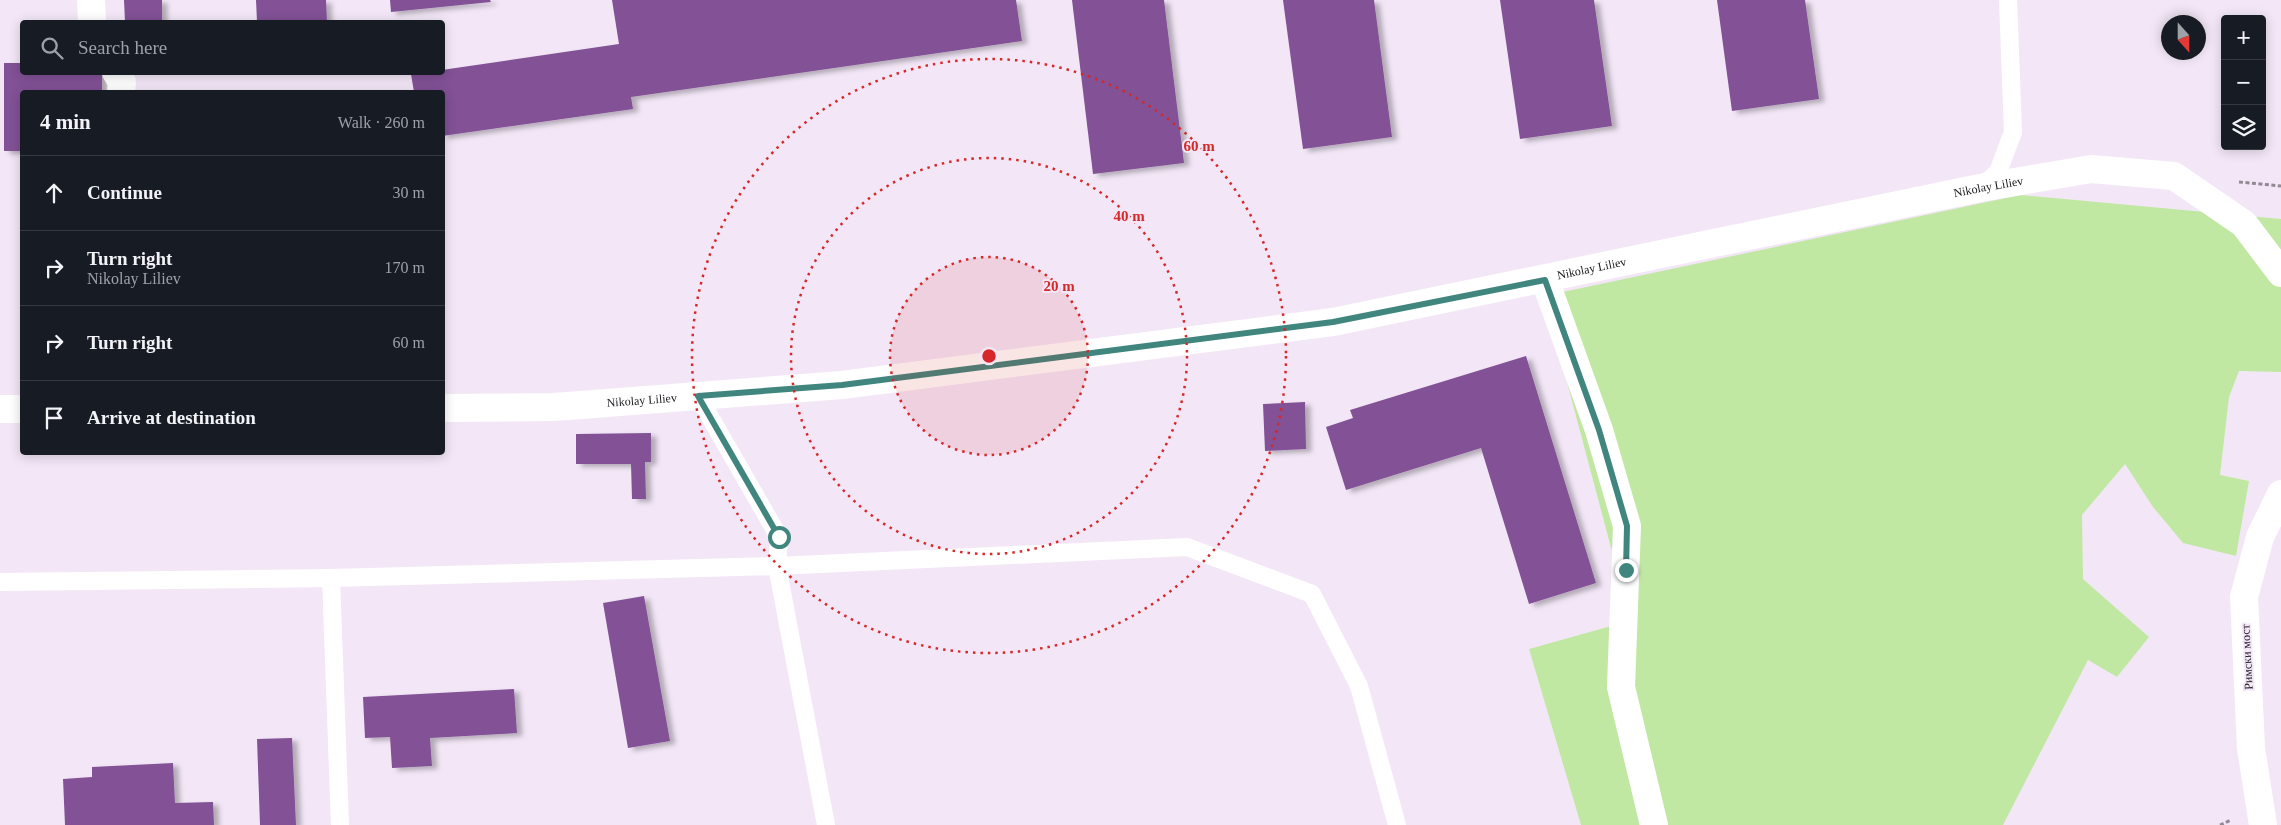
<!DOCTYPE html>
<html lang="en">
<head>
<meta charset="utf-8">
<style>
	body { margin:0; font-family:Georgia,serif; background:#242831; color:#f1f3f6 }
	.controls { position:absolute; right:15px; top:15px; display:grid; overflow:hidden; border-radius:5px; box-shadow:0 2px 12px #0003 }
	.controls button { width:45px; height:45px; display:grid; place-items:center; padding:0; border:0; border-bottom:1px solid #363941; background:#171b24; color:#f1f3f6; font:25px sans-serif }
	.compass { position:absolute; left:2161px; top:15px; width:45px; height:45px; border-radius:50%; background:#171b24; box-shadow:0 2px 12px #0003; rotate:159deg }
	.stop { position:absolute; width:15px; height:15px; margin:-11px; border:4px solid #40867e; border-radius:50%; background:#fff }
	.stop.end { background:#40867e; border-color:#fff; box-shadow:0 1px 5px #0008 }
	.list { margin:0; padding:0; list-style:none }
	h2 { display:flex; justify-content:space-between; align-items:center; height:65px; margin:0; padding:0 20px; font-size:21px }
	h2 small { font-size:16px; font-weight:400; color:#9ea1a6 }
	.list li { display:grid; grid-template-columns:32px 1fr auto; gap:15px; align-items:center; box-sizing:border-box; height:75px; padding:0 20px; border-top:1px solid #363941 }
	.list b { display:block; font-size:19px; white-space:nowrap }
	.list p { margin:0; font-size:16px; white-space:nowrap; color:#9ea1a6 }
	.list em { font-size:16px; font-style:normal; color:#9ea1a6 }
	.icon { flex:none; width:28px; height:28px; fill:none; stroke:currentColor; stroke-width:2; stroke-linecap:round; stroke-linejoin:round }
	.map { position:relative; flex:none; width:2281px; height:825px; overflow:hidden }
	.search { position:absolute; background:#171b24; box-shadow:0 2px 12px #0003; left:20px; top:20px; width:425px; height:55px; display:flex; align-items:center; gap:12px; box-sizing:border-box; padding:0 18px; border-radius:5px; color:#9ea1a6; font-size:19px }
	.panel { position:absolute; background:#171b24; box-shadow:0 2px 12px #0003; left:20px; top:90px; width:425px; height:365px; border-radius:5px }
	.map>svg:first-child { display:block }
	.green { fill:#c1e8a3 }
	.building { fill:#825196; filter:url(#shadow) }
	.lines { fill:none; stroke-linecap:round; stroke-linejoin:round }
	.path { stroke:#918994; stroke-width:3; stroke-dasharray:4 2.5; stroke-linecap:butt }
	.service { stroke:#fff; stroke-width:18 }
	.minor { stroke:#fff; stroke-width:28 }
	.route { stroke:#40867e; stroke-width:6 }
	.ring { fill:none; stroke:#d62828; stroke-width:2.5; stroke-dasharray:2.5 5 }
	.labels { text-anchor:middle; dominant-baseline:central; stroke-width:4; stroke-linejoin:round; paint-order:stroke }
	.street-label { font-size:12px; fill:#1a171c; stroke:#f3e7f7 }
	.centre { fill:#d62828; stroke:#f3e7f7; stroke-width:2.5 }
	.ring-label { font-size:15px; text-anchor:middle; font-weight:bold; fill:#d62828; stroke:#f3e7f7; stroke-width:4; stroke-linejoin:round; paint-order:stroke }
</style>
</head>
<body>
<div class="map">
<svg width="2281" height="825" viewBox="0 0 2281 825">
	<defs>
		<filter id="shadow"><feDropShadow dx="5.5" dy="3" stdDeviation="2.5" flood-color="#0004"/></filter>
	</defs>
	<rect width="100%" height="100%" fill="#f3e7f7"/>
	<polygon class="green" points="2020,195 2281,219 2281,372 2239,371 2229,397 2220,475 2249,481 2236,556 2183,543 2153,507 2125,464 2082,515 2083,579 2149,637 2117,677 2088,660 2003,825 1581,825 1529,649 1611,626 1622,589 1544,296"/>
	<g class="building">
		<polygon points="124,0 162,0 162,22 125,22"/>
		<polygon points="256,0 326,0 327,22 257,22"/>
		<polygon points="390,0 490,0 491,2 391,12"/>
		<polygon points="612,0 1016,0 1022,41 631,97 633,109 442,136 442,92 414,92 411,74 442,72 442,70 619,44"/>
		<polygon points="1072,0 1164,0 1184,163 1093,174"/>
		<polygon points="1283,0 1374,0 1392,137 1303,149"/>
		<polygon points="1500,0 1594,0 1612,126 1520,139"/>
		<polygon points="1717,0 1805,0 1819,99 1732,111"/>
		<polygon points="4,63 22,63 22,72 102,72 102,92 22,92 22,151 4,151"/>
		<polygon points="1526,356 1596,583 1529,604 1481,448 1346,490 1326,427 1353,418 1350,410"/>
		<polygon points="1305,402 1306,449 1265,451 1263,404"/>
		<polygon points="651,433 651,462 645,462 646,499 632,499 631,464 576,464 576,434"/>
		<polygon points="644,596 670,741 628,748 603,603"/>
		<polygon points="514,689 517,733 430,738 432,766 392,768 390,737 365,738 363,697"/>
		<polygon points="292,738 296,825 260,825 257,739"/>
		<polygon points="173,763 175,803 213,802 214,825 65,825 63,779 92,777 92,767"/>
	</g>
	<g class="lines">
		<g class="path">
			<polyline points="2239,182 2281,186"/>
			<polyline points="2220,825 2231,820"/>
		</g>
		<g class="service">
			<polyline points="1982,186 1998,172 2013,132 2008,0"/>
			<polyline points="698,396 779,537 777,566 826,825"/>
			<polyline points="331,578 340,825"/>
			<polyline points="0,582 331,578 777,566 1187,547 1312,594 1359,686 1397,825"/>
		</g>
		<g class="minor">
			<polyline points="91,0 92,22"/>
			<polyline points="116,72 122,82 121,92"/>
			<polyline points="1545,280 1599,430 1627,526 1621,687 1654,825"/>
			<path id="s1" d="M442 408 554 407 842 385 1333 322 1980 188 2091 169 2174 176 2244 224 2281 273"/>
			<polyline points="0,409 22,409"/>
			<polyline points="2263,825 2251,748 2244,597 2260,537 2281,494"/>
		</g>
	</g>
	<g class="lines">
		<polyline class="route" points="779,537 698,396 842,385 1333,322 1545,280 1599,430 1627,526 1626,570"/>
	</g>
	<circle cx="989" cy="356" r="99" fill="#d62828" fill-opacity=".12"/>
	<g class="ring">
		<circle cx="989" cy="356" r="99"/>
		<circle cx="989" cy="356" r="198"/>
		<circle cx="989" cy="356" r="297"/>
	</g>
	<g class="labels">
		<g class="street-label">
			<text stroke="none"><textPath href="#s1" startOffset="1565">Nikolay Liliev</textPath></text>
			<text stroke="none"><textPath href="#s1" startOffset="1160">Nikolay Liliev</textPath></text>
			<text stroke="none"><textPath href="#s1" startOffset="200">Nikolay Liliev</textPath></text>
			<text transform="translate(2247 657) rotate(-93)">Римски мост</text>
		</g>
	</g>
	<circle cx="989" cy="356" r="8" class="centre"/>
	<g class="ring-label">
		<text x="1199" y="151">60 m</text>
		<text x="1129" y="221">40 m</text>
		<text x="1059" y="291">20 m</text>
	</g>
</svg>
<div class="controls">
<button>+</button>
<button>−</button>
<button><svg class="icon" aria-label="layers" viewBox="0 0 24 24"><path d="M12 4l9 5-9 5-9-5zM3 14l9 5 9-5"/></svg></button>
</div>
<svg class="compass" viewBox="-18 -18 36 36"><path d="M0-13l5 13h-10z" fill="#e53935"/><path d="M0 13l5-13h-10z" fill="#9ea1a6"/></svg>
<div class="stop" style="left:779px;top:537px"></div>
<div class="stop end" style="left:1626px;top:570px"></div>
<div class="search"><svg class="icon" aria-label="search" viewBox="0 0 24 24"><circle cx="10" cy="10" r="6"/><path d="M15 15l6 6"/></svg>Search here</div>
<section class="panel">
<h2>4 min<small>Walk · 260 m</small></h2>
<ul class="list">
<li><svg class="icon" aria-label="ahead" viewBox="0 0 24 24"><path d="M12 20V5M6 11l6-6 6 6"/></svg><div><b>Continue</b></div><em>30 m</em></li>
<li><svg class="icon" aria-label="right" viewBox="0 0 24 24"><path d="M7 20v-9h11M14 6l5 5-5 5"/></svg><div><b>Turn right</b><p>Nikolay Liliev</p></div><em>170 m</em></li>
<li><svg class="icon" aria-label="right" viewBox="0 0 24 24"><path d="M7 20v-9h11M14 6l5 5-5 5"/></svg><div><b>Turn right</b></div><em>60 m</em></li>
<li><svg class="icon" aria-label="arrive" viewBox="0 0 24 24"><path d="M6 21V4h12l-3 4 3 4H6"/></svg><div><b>Arrive at destination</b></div></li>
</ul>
</section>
</div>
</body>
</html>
